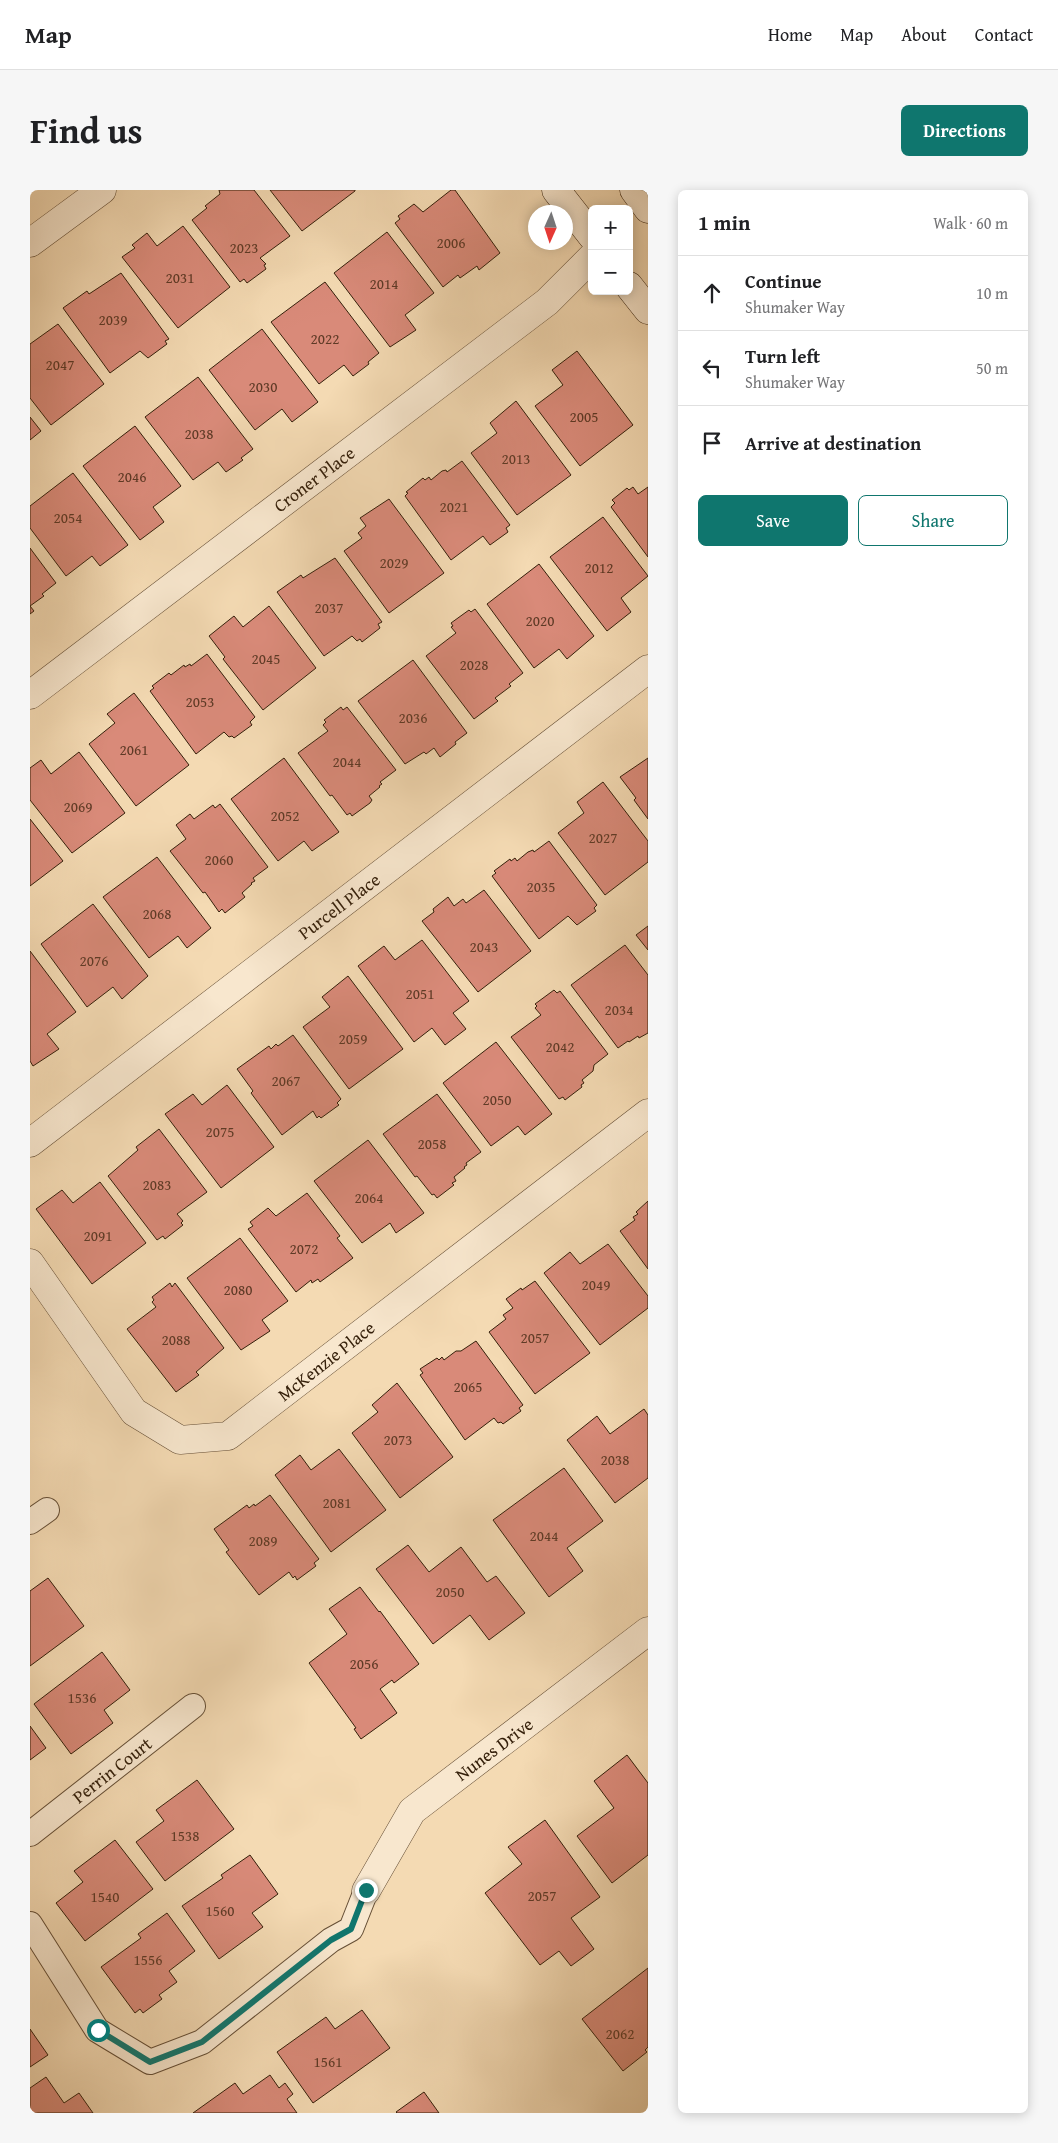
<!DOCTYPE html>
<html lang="en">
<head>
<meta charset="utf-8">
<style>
	body { margin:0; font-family:"Gentium Book Plus",serif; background:#f6f6f6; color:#202124 }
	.controls { position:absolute; right:15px; top:15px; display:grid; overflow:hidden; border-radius:8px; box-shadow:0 2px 12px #0003 }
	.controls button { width:45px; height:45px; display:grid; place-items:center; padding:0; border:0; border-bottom:1px solid #e0e0e0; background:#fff; color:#202124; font:25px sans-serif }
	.compass { position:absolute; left:498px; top:15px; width:45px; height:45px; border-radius:50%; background:#fff; box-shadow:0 2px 12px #0003; rotate:183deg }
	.stop { position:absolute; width:15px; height:15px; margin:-11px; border:4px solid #0f766e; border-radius:50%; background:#fff }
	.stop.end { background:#0f766e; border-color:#fff; box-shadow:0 1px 5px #0008 }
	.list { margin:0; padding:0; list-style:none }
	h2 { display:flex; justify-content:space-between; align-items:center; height:65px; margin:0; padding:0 20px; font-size:21px }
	h2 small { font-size:16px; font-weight:400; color:#757577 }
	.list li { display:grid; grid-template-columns:32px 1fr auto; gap:15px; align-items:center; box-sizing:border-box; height:75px; padding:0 20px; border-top:1px solid #e0e0e0 }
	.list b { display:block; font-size:19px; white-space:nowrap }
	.list p { margin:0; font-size:16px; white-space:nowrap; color:#757577 }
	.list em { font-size:16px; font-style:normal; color:#757577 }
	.actions { display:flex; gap:10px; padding:15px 20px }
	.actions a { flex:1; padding:11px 0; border:1px solid #0f766e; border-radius:8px; text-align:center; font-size:18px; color:#0f766e }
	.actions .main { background:#0f766e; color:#fff }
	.icon { flex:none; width:28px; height:28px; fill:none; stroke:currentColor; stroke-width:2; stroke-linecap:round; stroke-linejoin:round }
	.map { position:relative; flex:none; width:618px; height:1923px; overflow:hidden; border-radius:8px }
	header { display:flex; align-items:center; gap:30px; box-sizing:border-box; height:70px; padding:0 25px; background:#fff; border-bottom:1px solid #e0e0e0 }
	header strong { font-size:24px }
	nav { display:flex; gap:28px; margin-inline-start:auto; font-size:18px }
	.intro { display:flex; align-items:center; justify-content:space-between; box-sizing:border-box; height:120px; padding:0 30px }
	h1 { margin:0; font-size:35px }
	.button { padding:12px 22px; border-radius:8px; background:#0f766e; color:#fff; font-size:18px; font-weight:700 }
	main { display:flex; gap:30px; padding:0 30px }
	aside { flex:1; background:#fff; border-radius:8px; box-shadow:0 2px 12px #0003 }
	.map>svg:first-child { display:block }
	.building { fill:#d98a79; stroke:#35200b }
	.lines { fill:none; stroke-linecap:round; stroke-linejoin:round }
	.service-casing { stroke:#654e35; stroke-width:26 }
	.minor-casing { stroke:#654e35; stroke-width:29 }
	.secondary-casing { stroke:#35200b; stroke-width:29 }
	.service { stroke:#f8e7ce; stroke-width:24 }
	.minor { stroke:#f8e7ce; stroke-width:28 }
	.secondary { stroke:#f8e7ce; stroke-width:28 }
	.route { stroke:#0f766e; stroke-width:6 }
	.labels { text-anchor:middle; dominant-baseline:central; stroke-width:4; stroke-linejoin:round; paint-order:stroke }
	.number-label { font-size:15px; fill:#5e3a26 }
	.street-label { font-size:18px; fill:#35200b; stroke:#f8e7ce }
</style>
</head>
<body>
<header>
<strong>Map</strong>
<nav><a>Home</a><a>Map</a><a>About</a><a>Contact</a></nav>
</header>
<div class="intro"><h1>Find us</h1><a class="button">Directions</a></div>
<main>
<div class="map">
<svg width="618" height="1923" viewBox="0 0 618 1923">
	<rect width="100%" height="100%" fill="#f4dab3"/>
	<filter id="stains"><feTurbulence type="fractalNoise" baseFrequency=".004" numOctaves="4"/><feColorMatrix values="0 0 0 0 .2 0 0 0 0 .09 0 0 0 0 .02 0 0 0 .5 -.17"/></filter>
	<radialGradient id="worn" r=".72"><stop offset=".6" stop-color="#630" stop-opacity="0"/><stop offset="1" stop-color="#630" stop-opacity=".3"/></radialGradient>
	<g class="building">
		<polygon points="189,0 224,0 260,46 230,68 236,74 234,75 236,79 217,93 214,89 210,92 162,30 177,18 175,16 190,4"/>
		<polygon points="240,0 325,0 325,1 272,41"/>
		<polygon points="421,0 425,0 470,63 449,80 447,76 430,88 428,85 413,97 365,33 370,29 368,26 384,14 393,22"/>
		<polygon points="153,36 200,97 148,138 92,67 105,58 102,55 117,43 127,56"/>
		<polygon points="357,42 404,103 375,125 386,140 360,157 304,83"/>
		<polygon points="91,83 139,149 135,151 137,154 118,168 110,161 80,183 33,118 57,101 59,104"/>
		<polygon points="295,92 349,163 338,172 339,174 323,186 314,175 289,194 241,132"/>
		<polygon points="28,134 74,194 21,235 0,208 0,154"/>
		<polygon points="232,139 288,212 262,232 252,219 225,240 179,180"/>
		<polygon points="547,161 603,235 550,276 505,216 533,195 522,180"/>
		<polygon points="168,187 223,259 211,268 213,270 196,282 188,272 163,290 115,227"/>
		<polygon points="486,211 541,285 487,325 441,263 467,243 460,233"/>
		<polygon points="0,227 11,241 0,250"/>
		<polygon points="105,236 151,296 123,317 134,332 110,350 53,276"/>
		<polygon points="432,271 480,335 476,338 478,342 460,355 453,346 421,370 375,306 378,303 376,302 393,288 395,290 399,287 401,290 412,281 416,280 417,282"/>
		<polygon points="43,283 98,355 70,376 62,366 36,386 0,338 0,316"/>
		<polygon points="603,297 608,304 618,297 618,367 581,317 585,313 582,310 597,298 599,300"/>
		<polygon points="359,309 414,383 359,423 314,361 332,348 328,343 336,336 330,328"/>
		<polygon points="573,327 618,386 591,408 601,422 577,441 520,367"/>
		<polygon points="0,358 26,393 12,404 14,406 0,416 4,421 0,424"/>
		<polygon points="305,368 352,432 348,434 350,438 332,452 330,449 327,451 322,446 294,466 247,402 271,385 273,388"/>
		<polygon points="509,374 564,446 537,469 529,459 504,478 457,414"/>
		<polygon points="239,416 286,478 233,520 193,469 195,467 179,446 204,426 213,437"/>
		<polygon points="445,419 493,483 479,494 481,496 465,508 468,511 444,529 396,466 426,443 421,437 423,436 421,433 439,420 441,422"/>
		<polygon points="177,464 225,527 220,532 222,535 204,548 202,546 199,547 194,542 166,564 120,501 124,498 122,496 139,483 141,485 154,475 155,477 160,474 161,476"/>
		<polygon points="383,470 437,543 425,552 426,554 410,567 404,558 396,564 394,562 375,574 328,511"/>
		<polygon points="104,503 159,575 106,616 59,554 85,533 77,524"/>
		<polygon points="311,517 313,520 317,517 366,580 350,592 352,594 349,596 350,597 339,606 342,610 340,613 322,626 320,623 317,625 302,605 300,606 268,563 298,541 293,535 296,532 294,530"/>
		<polygon points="49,562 95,623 42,663 0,610 0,578 11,570 21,584"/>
		<polygon points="254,568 309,642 282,661 274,651 248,671 201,609"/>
		<polygon points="618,568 618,629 604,610 606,608 590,587"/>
		<polygon points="573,592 618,651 618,672 575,705 528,643 554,623 547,612"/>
		<polygon points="190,614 238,677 223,688 225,691 221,693 222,694 212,703 215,707 195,723 192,719 189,722 175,702 173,703 140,661 156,649 146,635 160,624 164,629 183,615 185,618"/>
		<polygon points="0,629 33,671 0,696"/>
		<polygon points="519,651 567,715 564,718 566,721 547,735 538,726 509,749 462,686 466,683 464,681 480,669 481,671 485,668 487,671 498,662 503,660 504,662"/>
		<polygon points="127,667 181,738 157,758 148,746 119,768 73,707"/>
		<polygon points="454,700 501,761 448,802 392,731 404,722 403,719 418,707 424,716 433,709 436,713"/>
		<polygon points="63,714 118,786 92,809 83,797 57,817 11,754"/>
		<polygon points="618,736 618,760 606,745"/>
		<polygon points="392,750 439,811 423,823 436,839 415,855 402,838 384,852 328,776 354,756 365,770"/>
		<polygon points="595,755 618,785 618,843 609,848 608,846 599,852 598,851 588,858 541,795"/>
		<polygon points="0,761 46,822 17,844 29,859 3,876 0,871"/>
		<polygon points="318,786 373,859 319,899 273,837 300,817 292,807"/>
		<polygon points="524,800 527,803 530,801 578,864 564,875 563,881 552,890 554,893 551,895 552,897 535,910 533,907 529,909 481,847 511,825 505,818 507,816 505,814"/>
		<polygon points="263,845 311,909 307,913 309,915 291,928 289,926 287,928 283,921 252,945 221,903 223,901 207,879 239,856 241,859 246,854 248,856"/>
		<polygon points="466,852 522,924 495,945 488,936 461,956 413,893"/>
		<polygon points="197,895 244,957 191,998 135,924 163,904 172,915"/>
		<polygon points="407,904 451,962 436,973 437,975 434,977 435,978 424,987 426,991 422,993 424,995 407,1008 404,1004 402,1005 387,986 385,987 353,944"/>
		<polygon points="129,939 177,1002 147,1024 153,1031 151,1033 153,1035 135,1049 133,1046 127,1050 78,986 108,960 106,957"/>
		<polygon points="338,950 394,1023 366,1043 360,1033 332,1053 284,991"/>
		<polygon points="70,992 116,1053 62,1094 6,1019 32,1000 43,1013"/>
		<polygon points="277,1003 310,1046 307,1048 323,1068 290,1092 288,1089 282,1093 281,1090 266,1102 218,1039 223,1036 220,1032 238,1018 246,1026"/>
		<polygon points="618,1011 618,1079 590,1041 605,1030 603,1027 608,1024 606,1022"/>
		<polygon points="210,1048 258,1111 232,1130 240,1141 211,1160 157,1088"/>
		<polygon points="578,1054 618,1106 618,1118 570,1155 514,1083 540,1062 550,1074"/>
		<polygon points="505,1091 560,1163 505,1204 459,1142 476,1129 473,1125 483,1118 476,1109 491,1098 492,1100"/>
		<polygon points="140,1093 142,1097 145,1093 194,1158 166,1182 169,1185 146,1202 97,1139 126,1117 122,1112 124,1110 122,1107"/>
		<polygon points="446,1151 493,1215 489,1218 491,1221 473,1234 471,1232 468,1233 464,1228 435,1250 390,1185 393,1183 390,1179 407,1168 409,1170 412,1167 414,1170 426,1161 431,1161"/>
		<polygon points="367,1193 423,1267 370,1308 322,1243 348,1222 342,1215"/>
		<polygon points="614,1219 618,1225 618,1288 585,1313 537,1250 567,1226 580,1244"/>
		<polygon points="309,1259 356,1320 301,1362 245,1285 270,1265 281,1280"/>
		<polygon points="534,1278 573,1331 537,1358 553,1381 519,1407 463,1330"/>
		<polygon points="240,1305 289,1369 284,1373 286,1376 267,1390 265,1386 263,1388 259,1382 229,1405 196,1362 199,1360 184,1339 217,1315 219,1318 224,1314 225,1316"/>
		<polygon points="378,1355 399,1382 431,1357 457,1392 466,1386 495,1423 459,1450 440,1425 403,1454 346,1379"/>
		<polygon points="18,1388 54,1436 0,1476 0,1401"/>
		<polygon points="330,1397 349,1422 350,1421 389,1474 364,1493 362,1490 350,1499 367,1523 331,1549 324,1539 326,1538 279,1473 317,1444 299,1419"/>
		<polygon points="72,1462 100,1500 74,1520 83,1533 41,1564 4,1514"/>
		<polygon points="0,1536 16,1558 0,1570"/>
		<polygon points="597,1565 618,1593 618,1665 582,1693 547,1646 584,1618 564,1591"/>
		<polygon points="167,1590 204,1639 135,1691 106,1652 134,1631 126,1620"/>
		<polygon points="515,1630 570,1707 541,1728 564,1759 541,1776 529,1761 510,1775 455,1703 492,1674 478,1657"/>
		<polygon points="85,1650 123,1699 55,1751 26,1713 53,1692 44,1681"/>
		<polygon points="220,1665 248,1704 222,1723 233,1737 189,1769 152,1716 193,1688 191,1685"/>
		<polygon points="137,1723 165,1761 139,1781 147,1792 129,1805 132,1809 113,1823 110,1819 105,1823 71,1777 111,1748 108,1744"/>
		<polygon points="618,1778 618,1857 615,1860 617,1862 593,1881 552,1829"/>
		<polygon points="332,1820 360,1858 283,1913 247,1862 296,1827 305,1839"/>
		<polygon points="0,1839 18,1865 0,1877"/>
		<polygon points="240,1885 249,1898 255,1893 263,1904 257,1909 267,1923 163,1923 205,1893 213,1904"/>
		<polygon points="16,1887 34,1913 49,1903 63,1923 0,1923 0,1898"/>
		<polygon points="394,1902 409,1923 367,1923 366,1922"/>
	</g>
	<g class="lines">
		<defs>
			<g id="service">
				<polyline points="0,1332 17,1320"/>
				<polyline points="0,1644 163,1516"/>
				<polyline points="0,1734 67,1840 120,1872 172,1852 301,1750 321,1739 336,1701"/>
			</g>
			<g id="minor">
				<polyline points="0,53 72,0"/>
				<polyline points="0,505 517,112 562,67"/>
				<polyline points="0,953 618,479"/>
				<polyline points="0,1073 104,1222 150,1250 198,1246 618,923"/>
				<polyline points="336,1701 382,1621 618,1441"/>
			</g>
			<g id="secondary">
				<polyline points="526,0 562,46"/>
				<polyline points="604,0 618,19"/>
				<polyline points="599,96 618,120"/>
			</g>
		</defs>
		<use href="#service" class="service-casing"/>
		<use href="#minor" class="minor-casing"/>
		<use href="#secondary" class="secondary-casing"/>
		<use href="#service" class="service"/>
		<use href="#minor" class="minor"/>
		<use href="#secondary" class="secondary"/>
	</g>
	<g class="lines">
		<polyline class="route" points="68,1840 120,1872 172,1852 301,1750 321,1739 336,1700"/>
	</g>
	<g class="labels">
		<g class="number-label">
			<text x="421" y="52">2006</text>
			<text x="214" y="57">2023</text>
			<text x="150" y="87">2031</text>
			<text x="354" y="93">2014</text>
			<text x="83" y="129">2039</text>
			<text x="295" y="148">2022</text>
			<text x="30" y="174">2047</text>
			<text x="233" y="196">2030</text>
			<text x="554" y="226">2005</text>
			<text x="169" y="243">2038</text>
			<text x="486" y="268">2013</text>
			<text x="102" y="286">2046</text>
			<text x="424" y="316">2021</text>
			<text x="38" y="327">2054</text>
			<text x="364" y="372">2029</text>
			<text x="569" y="377">2012</text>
			<text x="299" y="417">2037</text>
			<text x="510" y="430">2020</text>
			<text x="236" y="468">2045</text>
			<text x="444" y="474">2028</text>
			<text x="170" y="511">2053</text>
			<text x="383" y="527">2036</text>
			<text x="104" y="559">2061</text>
			<text x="317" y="571">2044</text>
			<text x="48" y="616">2069</text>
			<text x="255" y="625">2052</text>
			<text x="573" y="647">2027</text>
			<text x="189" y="669">2060</text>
			<text x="511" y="696">2035</text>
			<text x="127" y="723">2068</text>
			<text x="454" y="756">2043</text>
			<text x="64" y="770">2076</text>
			<text x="390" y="803">2051</text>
			<text x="589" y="819">2034</text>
			<text x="323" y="848">2059</text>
			<text x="530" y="856">2042</text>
			<text x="256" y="890">2067</text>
			<text x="467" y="909">2050</text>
			<text x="190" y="941">2075</text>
			<text x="402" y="953">2058</text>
			<text x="127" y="994">2083</text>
			<text x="339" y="1007">2064</text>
			<text x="68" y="1045">2091</text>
			<text x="274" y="1058">2072</text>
			<text x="566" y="1094">2049</text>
			<text x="208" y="1099">2080</text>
			<text x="505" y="1147">2057</text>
			<text x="146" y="1149">2088</text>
			<text x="438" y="1196">2065</text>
			<text x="368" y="1249">2073</text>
			<text x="585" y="1269">2038</text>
			<text x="307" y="1312">2081</text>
			<text x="514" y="1345">2044</text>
			<text x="233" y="1350">2089</text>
			<text x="420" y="1401">2050</text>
			<text x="334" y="1473">2056</text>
			<text x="52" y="1507">1536</text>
			<text x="155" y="1645">1538</text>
			<text x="512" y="1705">2057</text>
			<text x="75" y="1706">1540</text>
			<text x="190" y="1720">1560</text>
			<text x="118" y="1769">1556</text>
			<text x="590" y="1843">2062</text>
			<text x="298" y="1871">1561</text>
		</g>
		<g class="street-label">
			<text transform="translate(284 289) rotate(-37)">Croner Place</text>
			<text transform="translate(309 716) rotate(-37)">Purcell Place</text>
			<text transform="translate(296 1171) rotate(-38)">McKenzie Place</text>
			<text transform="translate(464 1559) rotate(-37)">Nunes Drive</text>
			<text transform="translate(82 1580) rotate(-38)">Perrin Court</text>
		</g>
	</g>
	<rect width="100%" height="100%" filter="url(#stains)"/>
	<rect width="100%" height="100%" fill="url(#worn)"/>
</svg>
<div class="controls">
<button>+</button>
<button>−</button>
</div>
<svg class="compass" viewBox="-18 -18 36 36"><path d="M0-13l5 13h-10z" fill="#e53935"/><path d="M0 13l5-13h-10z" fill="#757577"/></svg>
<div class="stop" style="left:68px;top:1840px"></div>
<div class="stop end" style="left:336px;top:1700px"></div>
</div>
<aside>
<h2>1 min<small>Walk · 60 m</small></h2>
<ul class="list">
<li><svg class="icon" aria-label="ahead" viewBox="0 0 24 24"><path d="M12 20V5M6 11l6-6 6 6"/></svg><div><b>Continue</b><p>Shumaker Way</p></div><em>10 m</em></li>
<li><svg class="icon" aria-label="left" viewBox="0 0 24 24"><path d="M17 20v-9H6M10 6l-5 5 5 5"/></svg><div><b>Turn left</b><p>Shumaker Way</p></div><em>50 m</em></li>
<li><svg class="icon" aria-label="arrive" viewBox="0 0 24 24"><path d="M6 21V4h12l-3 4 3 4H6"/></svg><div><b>Arrive at destination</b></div></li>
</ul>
<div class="actions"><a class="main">Save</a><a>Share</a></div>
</aside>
</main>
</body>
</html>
